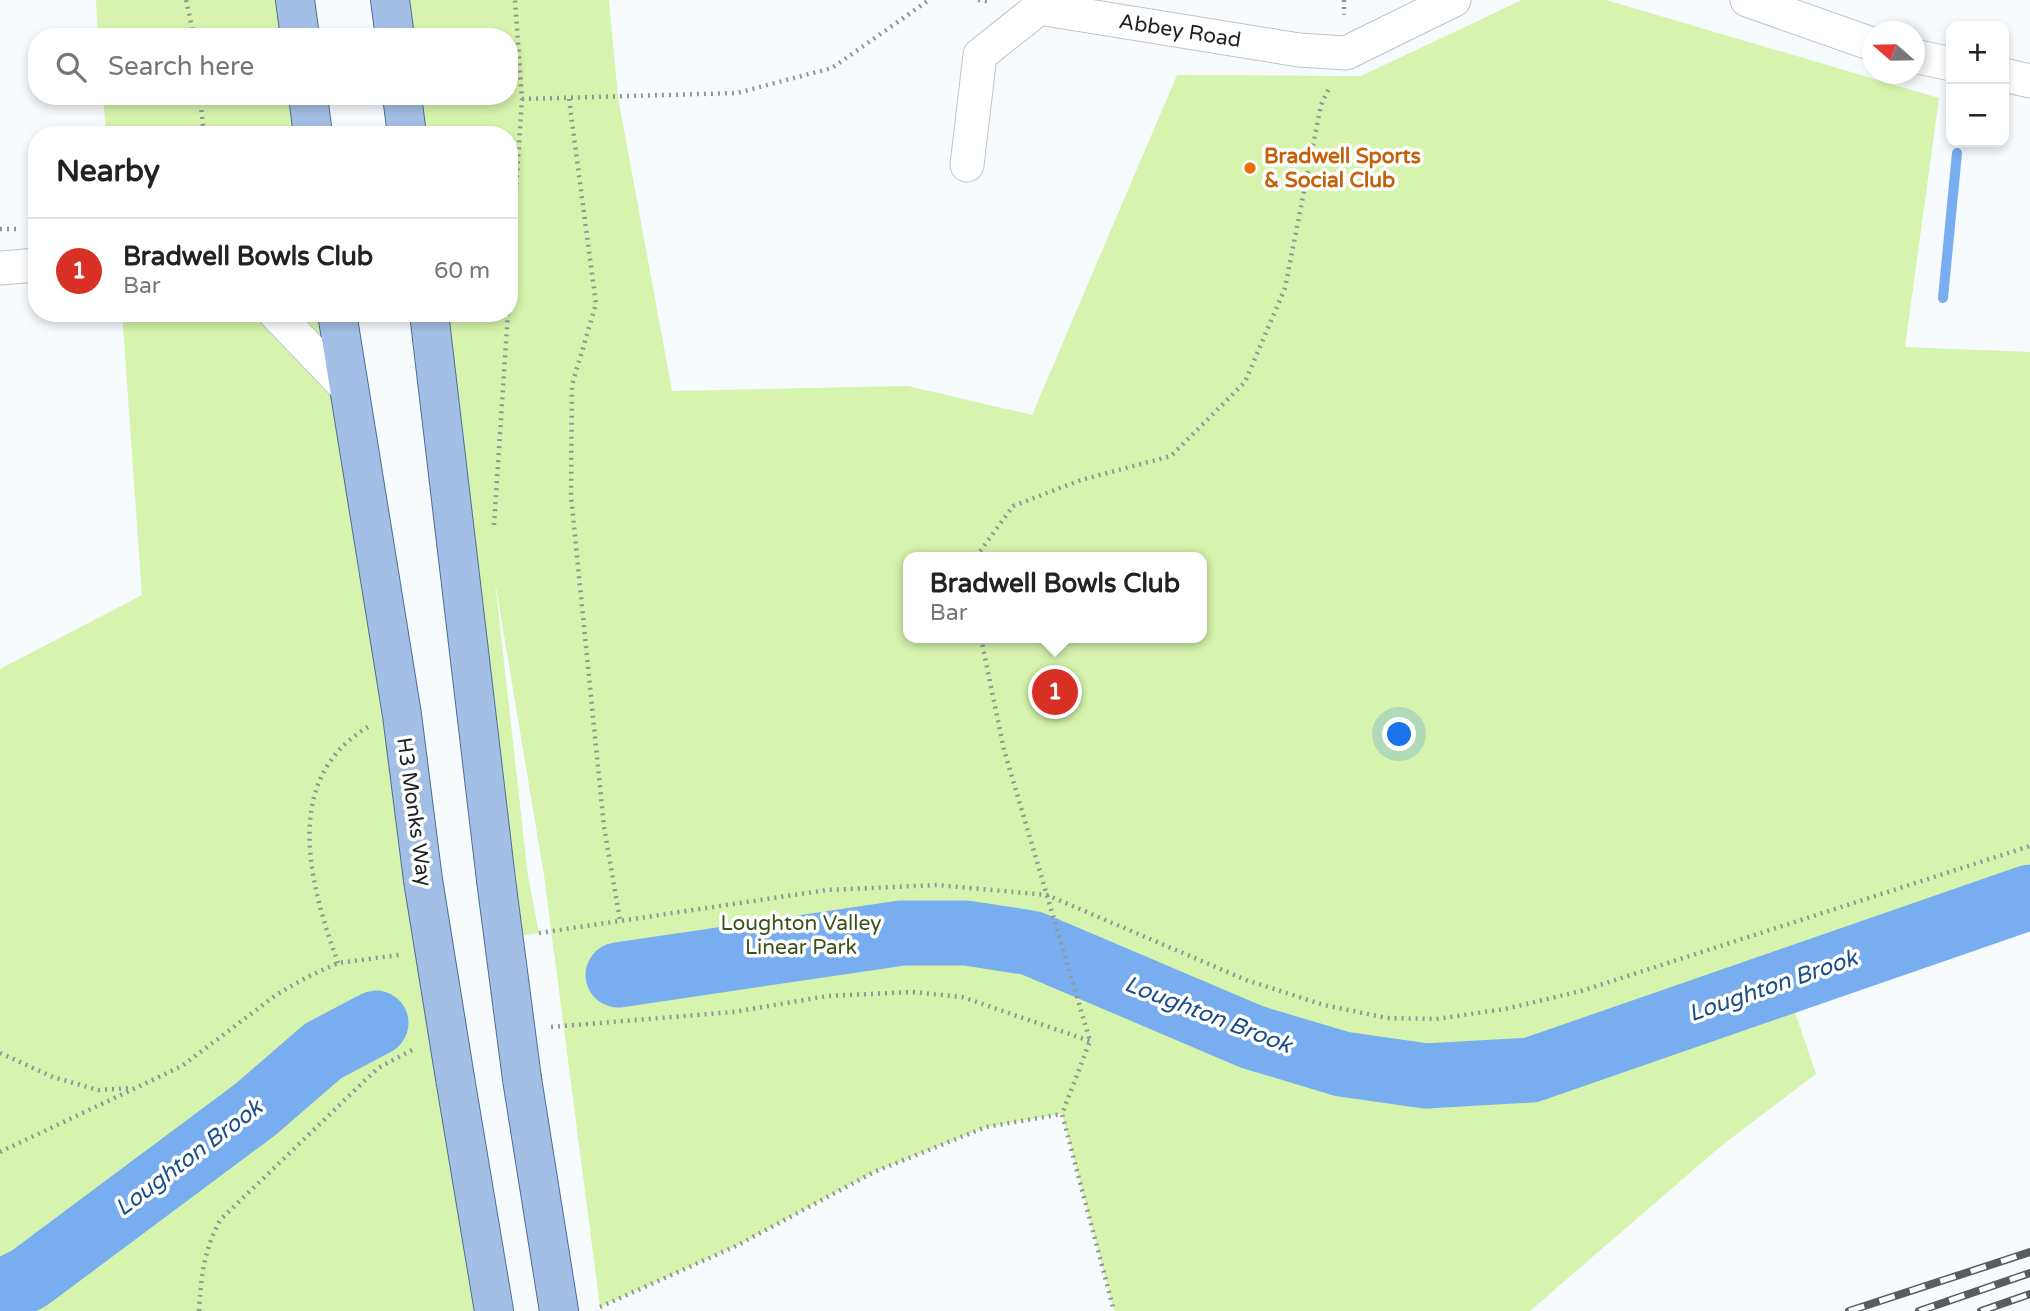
<!DOCTYPE html>
<html lang="en">
<head>
<meta charset="utf-8">
<style>
	body { margin:0; font-family:"Varela Round",sans-serif; background:#f6f6f6; color:#222 }
	.controls { position:absolute; right:21px; top:21px; display:grid; overflow:hidden; border-radius:14px; box-shadow:0 4px 10px #0003 }
	.controls button { width:63px; height:63px; display:grid; place-items:center; padding:0; border:0; border-bottom:2px solid #e0e0e0; background:#fff; color:#222; font:35px sans-serif }
	.compass { position:absolute; left:1862px; top:21px; width:63px; height:63px; border-radius:50%; background:#fff; box-shadow:0 4px 10px #0003; rotate:290deg }
	.you { position:absolute; left:1400px; top:735px; width:24px; height:24px; margin:-18px; border:5px solid #fff; border-radius:50%; background:#1a73e8; box-shadow:0 0 0 10px #1a73e833 }
	.badge { display:grid; place-items:center; width:46px; height:46px; border-radius:50%; background:#d93025; color:#fff; font-size:23px; font-weight:700 }
	.pin { position:absolute; translate:-50% -50%; border:4px solid #fff; box-shadow:0 2px 7px #0006 }
	.popup { position:absolute; left:903px; top:552px; width:304px; height:91px; box-sizing:border-box; display:grid; place-content:center; border-radius:14px; background:#fff; filter:drop-shadow(0 2px 5px #0005); font-size:23px; white-space:nowrap; color:#767676 }
	.popup b { font-size:26px; color:#222 }
	.popup::after { content:''; position:absolute; left:50%; top:100%; margin-left:-14px; border:14px solid transparent; border-top-color:#fff }
	.list { margin:0; padding:0; list-style:none }
	h2 { display:flex; justify-content:space-between; align-items:center; height:91px; margin:0; padding:0 28px; font-size:30px }
	h2 small { font-size:23px; font-weight:400; color:#767676 }
	.list li { display:grid; grid-template-columns:46px 1fr auto; gap:21px; align-items:center; box-sizing:border-box; height:105px; padding:0 28px; border-top:2px solid #e0e0e0 }
	.list b { display:block; font-size:26px; white-space:nowrap }
	.list p { margin:0; font-size:23px; white-space:nowrap; color:#767676 }
	.list em { font-size:23px; font-style:normal; color:#767676 }
	.icon { flex:none; width:38px; height:38px; fill:none; stroke:currentColor; stroke-width:2; stroke-linecap:round; stroke-linejoin:round }
	.map { position:relative; flex:none; width:2030px; height:1311px; overflow:hidden }
	.search { position:absolute; background:#fff; box-shadow:0 4px 10px #0003; left:28px; top:28px; width:490px; height:77px; display:flex; align-items:center; gap:18px; box-sizing:border-box; padding:0 24px; border-radius:28px; color:#767676; font-size:26px }
	.panel { position:absolute; background:#fff; box-shadow:0 4px 10px #0003; left:28px; top:126px; width:490px; height:196px; border-radius:28px }
	.map>svg:first-child { display:block }
	.green { fill:#d6f4ad; fill-rule:evenodd }
	.lines { fill:none; stroke-linecap:round; stroke-linejoin:round }
	.stream { stroke:#78adef; stroke-width:10 }
	.river { stroke:#78adef; stroke-width:65 }
	.street-casing { stroke:#bcc4cc; stroke-width:35 }
	.primary-casing { stroke:#4d6d96; stroke-width:40 }
	.path { stroke:#929699; stroke-width:4.5; stroke-dasharray:2 5; stroke-linecap:butt }
	.street { stroke:#fff; stroke-width:33 }
	.primary { stroke:#a3bfe5; stroke-width:38 }
	.rail-casing { stroke:#5a5d60; stroke-width:8 }
	.rail { stroke:#fff; stroke-width:5; stroke-dasharray:16; stroke-linecap:butt }
	.primary-bridge-casing { stroke:#4d6d96; stroke-width:40; stroke-linecap:butt }
	.primary-bridge { stroke:#a3bfe5; stroke-width:38 }
	.food-dot { fill:#e8710a; stroke:#fff; stroke-width:2.5 }
	.labels { text-anchor:middle; dominant-baseline:central; stroke-width:7; stroke-linejoin:round; paint-order:stroke }
	.street-label { font-size:21px; fill:#202326; stroke:#fff }
	.food-label { font-size:21px; font-weight:bold; fill:#c56008; stroke:#fff; text-anchor:start }
	.park-label { font-size:21px; fill:#3d5118; stroke:#fff }
	.water-label { font-size:23px; font-style:italic; fill:#1a4e8a; stroke:#fff }
</style>
</head>
<body>
<div class="map">
<svg width="2030" height="1311" viewBox="0 0 2030 1311">
	<rect width="100%" height="100%" fill="#f7fbfe"/>
	<g class="green">
		<polygon points="96,0 295,0 300,37 98,37"/>
		<path d="M390 0H609L618 97 672 391 908 386 1032 415 1177 75 1361 76 1522 0H1606L1939 98 1905 347 2030 352V897L1902 939 1785 983 1816 1074 1721 1146 1530 1311H1114L1062 1114 986 1127 874 1172 736 1246 600 1307 544 875 495 581 528 876 539 933 510 937 429 313H509V135H407L402 96H509V37H395ZM908 557H1202V638H908Z"/>
		<polygon points="103,96 308,96 313,135 106,135"/>
		<polygon points="122,313 337,313 494,1311 0,1311 0,669 142,595"/>
	</g>
	<g class="lines">
		<polyline class="stream" points="1943,298 1957,153"/>
		<g class="river">
			<polyline points="618,975 902,933 966,933 1031,943 1252,1037 1342,1064 1426,1076 1531,1070 2030,897"/>
			<polyline points="0,1292 28,1279 256,1109 323,1051 376,1023"/>
		</g>
		<defs>
			<g id="street">
				<polyline points="1747,0 1872,44"/>
				<polyline points="1914,56 1951,64"/>
				<polyline points="2004,75 2030,81"/>
				<polyline points="967,165 980,55 1039,8 1299,50 1346,53 1454,0"/>
				<polyline points="0,268 37,265"/>
				<polyline points="275,313 348,389"/>
			</g>
			<g id="primary">
				<polyline points="295,0 300,37"/>
				<polyline points="390,0 395,37"/>
				<polyline points="308,96 313,135"/>
				<polyline points="402,96 407,135"/>
				<polyline points="337,313 402,715 423,880"/>
				<polyline points="429,313 496,880"/>
				<polyline points="455,1078 494,1311"/>
				<polyline points="522,1079 559,1311"/>
			</g>
		</defs>
		<use href="#street" class="street-casing"/>
		<use href="#primary" class="primary-casing"/>
		<g class="path">
			<polyline points="186,0 194,37"/>
			<polyline points="978,0 991,2"/>
			<polyline points="1344,0 1344,15"/>
			<polyline points="200,96 204,135"/>
			<polyline points="522,99 737,93 832,68 929,0"/>
			<polyline points="569,99 596,304 572,385 571,496 604,827 620,920"/>
			<polyline points="0,229 17,229"/>
			<polyline points="509,296 522,99 515,0"/>
			<polyline points="494,525 508,313"/>
			<polyline points="976,557 1013,506 1081,480 1171,456 1245,382 1285,288 1321,105 1330,86"/>
			<polyline points="981,638 1004,750 1090,1041 1062,1114 1114,1311"/>
			<polyline points="539,933 827,890 937,885 1047,895 1246,980 1324,1005 1387,1018 1436,1019 1505,1009 1581,991 2030,846"/>
			<path d="M338 963C310 885 280 779 368 727"/>
			<polyline points="551,1027 733,1012 828,996 912,992 962,997 1090,1041"/>
			<polyline points="0,1053 53,1077 98,1090 132,1088"/>
			<polyline points="0,1152 182,1066 276,995 307,977 338,963 399,955"/>
			<polyline points="600,1307 736,1246 874,1172 986,1127 1062,1114"/>
			<path d="M199 1311C201 1277 204 1250 220 1220L378 1068 412 1050"/>
		</g>
		<use href="#street" class="street"/>
		<use href="#primary" class="primary"/>
		<defs>
			<g id="rail">
				<polyline points="1849,1311 2030,1252"/>
				<polyline points="1919,1311 2030,1273"/>
				<polyline points="1981,1311 2030,1294"/>
			</g>
		</defs>
		<use href="#rail" class="rail-casing"/>
		<use href="#rail" class="rail"/>
		<defs>
			<g id="primary-bridge">
				<polyline points="423,880 455,1078"/>
				<polyline points="496,880 522,1079"/>
			</g>
		</defs>
		<use href="#primary-bridge" class="primary-bridge-casing"/>
		<use href="#primary-bridge" class="primary-bridge"/>
	</g>
	<circle class="food-dot" cx="1250" cy="168" r="7"/>
	<g class="labels">
		<g class="street-label">
			<text transform="translate(1180 31) rotate(9)">Abbey Road</text>
			<text transform="translate(414 812) rotate(82)">H3 Monks Way</text>
		</g>
		<g class="food-label">
			<text x="1264" y="156">Bradwell Sports<tspan x="1264" dy="24">&amp; Social Club</tspan></text>
		</g>
		<g class="park-label">
			<text x="801" y="923">Loughton Valley<tspan x="801" dy="24">Linear Park</tspan></text>
		</g>
		<g class="water-label">
			<text transform="translate(1773 986) rotate(-19)">Loughton Brook</text>
			<text transform="translate(1208 1015) rotate(21)">Loughton Brook</text>
			<text transform="translate(189 1158) rotate(-37)">Loughton Brook</text>
		</g>
	</g>
</svg>
<div class="controls">
<button>+</button>
<button>−</button>
</div>
<svg class="compass" viewBox="-18 -18 36 36"><path d="M0-13l5 13h-10z" fill="#e53935"/><path d="M0 13l5-13h-10z" fill="#767676"/></svg>
<div class="you"></div>
<div class="pin badge" style="left:1055px;top:692px">1</div>
<div class="popup"><b>Bradwell Bowls Club</b>Bar</div>
<div class="search"><svg class="icon" aria-label="search" viewBox="0 0 24 24"><circle cx="10" cy="10" r="6"/><path d="M15 15l6 6"/></svg>Search here</div>
<section class="panel">
<h2>Nearby<small></small></h2>
<ul class="list">
<li><span class="badge">1</span><div><b>Bradwell Bowls Club</b><p>Bar</p></div><em>60 m</em></li>
</ul>
</section>
</div>
</body>
</html>
